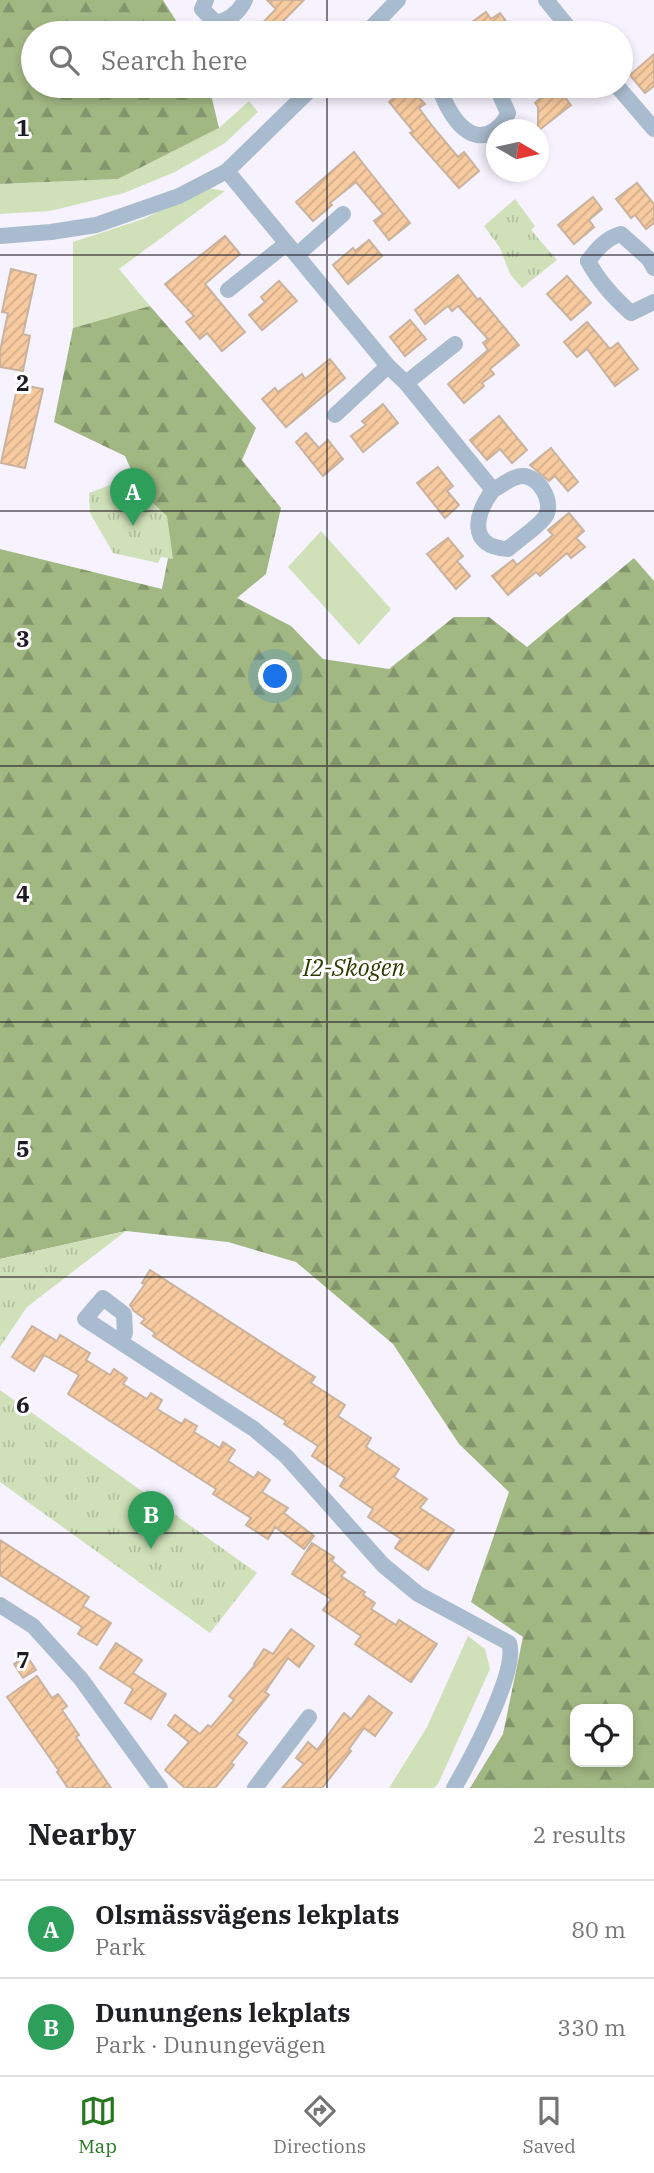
<!DOCTYPE html>
<html lang="en">
<head>
<meta charset="utf-8">
<style>
	body { margin:0; font-family:"IBM Plex Serif",serif; background:#f2f2f2; color:#202124 }
	.controls { position:absolute; right:21px; bottom:21px; display:grid; overflow:hidden; border-radius:14px; box-shadow:0 4px 10px #0003 }
	.controls button { width:63px; height:63px; display:grid; place-items:center; padding:0; border:0; border-bottom:2px solid #e0e0e0; background:#fff; color:#202124; font:35px sans-serif }
	.compass { position:absolute; left:486px; top:119px; width:63px; height:63px; border-radius:50%; background:#fff; box-shadow:0 4px 10px #0003; rotate:99deg }
	.you { position:absolute; left:276px; top:677px; width:24px; height:24px; margin:-18px; border:5px solid #fff; border-radius:50%; background:#1a73e8; box-shadow:0 0 0 10px #1a73e833 }
	.badge { display:grid; place-items:center; width:46px; height:46px; border-radius:50%; background:#277720; color:#fff; font-size:23px; font-weight:700 }
	.pin { position:absolute; translate:-50% -58px; filter:drop-shadow(0 2px 4px #0008) }
	.pin::after { content:''; position:absolute; top:37px; width:24px; height:21px; background:inherit; clip-path:polygon(0 0,100% 0,50% 100%) }
	.list { margin:0; padding:0; list-style:none }
	h2 { display:flex; justify-content:space-between; align-items:center; height:91px; margin:0; padding:0 28px; font-size:30px }
	h2 small { font-size:23px; font-weight:400; color:#757577 }
	.list li { display:grid; grid-template-columns:46px 1fr auto; gap:21px; align-items:center; box-sizing:border-box; height:98px; padding:0 28px; border-top:2px solid #e0e0e0 }
	.list b { display:block; font-size:26px; white-space:nowrap }
	.list p { margin:0; font-size:23px; white-space:nowrap; color:#757577 }
	.list em { font-size:23px; font-style:normal; color:#757577 }
	.icon { flex:none; width:38px; height:38px; fill:none; stroke:currentColor; stroke-width:2; stroke-linecap:round; stroke-linejoin:round }
	.map { position:relative; flex:none; width:654px; height:1788px; overflow:hidden }
	.search { position:absolute; background:#fff; box-shadow:0 4px 10px #0003; left:21px; right:21px; top:21px; height:77px; display:flex; align-items:center; gap:18px; box-sizing:border-box; padding:0 24px; border-radius:38px; color:#757577; font-size:26px }
	.sheet { height:287px; background:#fff }
	nav { display:flex; justify-content:space-around; align-items:center; box-sizing:border-box; height:98px; border-top:2px solid #e0e0e0; background:#fff; font-size:19px; color:#757577 }
	nav a { display:grid; justify-items:center; gap:4px }
	nav .on { color:#277720 }
	.map>svg:first-child { display:block }
	.grass { fill:#d0e1b9 }
	.forest { fill:url(#forest-firs); fill-rule:evenodd }
	.park { fill:url(#park-tufts) }
	.building { fill:url(#building-hatch); stroke:#cab39e; stroke-width:2 }
	.lines { fill:none; stroke-linecap:round; stroke-linejoin:round }
	.street { stroke:#a9bbce; stroke-width:16 }
	.grid { fill:none; stroke:#1f1b25; stroke-width:2; stroke-opacity:0.55 }
	.labels { text-anchor:middle; dominant-baseline:central; stroke-width:6; stroke-linejoin:round; paint-order:stroke }
	.park-label { font-size:24px; font-style:italic; fill:#2a3c00; stroke:#fff }
	.grid-label { font-size:23px; text-anchor:middle; font-weight:bold; fill:#1f1b25; stroke:#fff; stroke-width:6; stroke-linejoin:round; paint-order:stroke }
</style>
</head>
<body>
<div class="map">
<svg width="654" height="1788" viewBox="0 0 654 1788">
	<defs>
		<pattern id="forest-firs" width="22" height="20" patternUnits="userSpaceOnUse" patternTransform="scale(1.75)"><rect width="22" height="20" fill="#a2b883"/><path d="M5 1l3.5 6h-7zM16 11l3.5 6h-7z" fill="#83956b"/></pattern>
		<pattern id="park-tufts" width="24" height="20" patternUnits="userSpaceOnUse" patternTransform="scale(1.75)"><rect width="24" height="20" fill="#d0e1b9"/><path d="M3 7l-1-3M5 7V3M7 7l1-3M15 17l-1-3M17 17v-4M19 17l1-3" fill="none" stroke="#b2c09f"/></pattern>
		<pattern id="building-hatch" width="6" height="6" patternUnits="userSpaceOnUse" patternTransform="scale(1.75)"><rect width="6" height="6" fill="#f7ca9f"/><path d="M-1 1l2-2M0 6l6-6M5 7l2-2" fill="none" stroke="#d3ad89"/></pattern>
	</defs>
	<rect width="100%" height="100%" fill="#f7f3fe"/>
	<g class="grass">
		<polygon points="249,101 258,112 225,143 175,172 124,193 50,211 0,214 0,184 118,179 219,128"/>
		<polygon points="208,188 225,191 119,269 150,306 73,328 73,242 143,219"/>
		<polygon points="321,531 391,609 359,645 288,567"/>
		<polygon points="468,1636 485,1649 490,1669 438,1784 434,1788 389,1788 427,1727"/>
	</g>
	<g class="forest">
		<polygon points="0,0 163,0 184,33 33,33 33,86 209,86 219,128 118,179 0,184"/>
		<path d="M150 306 256 428 242 460 281 508 266 574 237 598 291 626 323 659 389 669 454 617H489L527 647 634 558 654 581V1788H470L503 1734 523 1637 471 1602 509 1492 459 1444 393 1344 296 1262 228 1242 126 1231 0 1259V549L162 589 170 548 150 512 125 456 54 422 73 328ZM575 1709H628V1762H575Z"/>
	</g>
	<g class="park">
		<polygon points="515,199 535,226 531,230 557,260 522,288 510,274 500,248 484,226"/>
		<polygon points="118,482 136,487 167,516 173,559 161,557 158,563 113,553 90,513 89,493"/>
		<polygon points="126,1231 27,1307 0,1347 0,1259"/>
		<polygon points="0,1390 257,1573 210,1633 0,1482"/>
	</g>
	<g class="building">
		<polygon points="267,0 304,0 283,21 298,33 253,33 276,9"/>
		<polygon points="486,12 491,19 500,13 515,33 457,33"/>
		<polygon points="654,54 654,86 645,93 630,75"/>
		<polygon points="408,86 425,104 419,108 433,127 458,157 464,152 479,171 459,188 410,133 413,131 389,102"/>
		<polygon points="533,86 556,86 571,105 538,131 538,107 535,103 543,96"/>
		<polygon points="354,152 410,223 389,240 374,221 383,214 356,182 330,203 332,205 313,221 296,202"/>
		<polygon points="637,183 654,204 654,223 646,229 635,215 631,218 616,199"/>
		<polygon points="593,197 602,209 589,220 594,227 574,244 558,225"/>
		<polygon points="225,236 240,254 205,284 245,332 222,351 207,333 200,339 186,322 194,316 165,284"/>
		<polygon points="369,240 382,256 348,284 333,265 353,248 355,251"/>
		<polygon points="11,269 36,275 23,334 30,336 23,371 0,367 0,351 8,313 2,312"/>
		<polygon points="458,275 478,300 480,298 519,345 490,369 494,374 482,383 484,386 464,403 448,384 488,350 483,343 488,339 458,306 452,311 448,306 425,324 415,310"/>
		<polygon points="567,276 591,303 571,320 547,294"/>
		<polygon points="279,281 297,301 262,330 249,315 265,302 261,297"/>
		<polygon points="410,320 426,339 405,356 390,337"/>
		<polygon points="587,322 610,349 618,343 638,369 615,386 587,349 577,357 564,342"/>
		<polygon points="330,359 345,378 286,427 262,399 275,388 278,392 302,374 305,379"/>
		<polygon points="18,384 43,389 25,468 1,463"/>
		<polygon points="383,404 398,423 363,452 351,436 366,425 362,421"/>
		<polygon points="499,416 527,450 512,463 500,449 487,460 470,440"/>
		<polygon points="306,433 319,448 328,440 343,459 323,476 296,442"/>
		<polygon points="551,448 578,482 568,491 555,476 549,481 530,465"/>
		<polygon points="438,467 453,486 447,491 459,505 445,518 417,483"/>
		<polygon points="569,513 584,531 576,538 585,547 571,558 567,553 540,576 536,572 508,595 492,576 513,560 517,565 553,535 548,530"/>
		<polygon points="448,538 463,556 457,561 470,576 456,589 427,554"/>
		<polygon points="150,1270 315,1377 311,1383 345,1405 338,1416 371,1438 366,1447 399,1469 394,1477 427,1499 420,1508 454,1530 428,1570 395,1548 401,1539 368,1517 373,1509 340,1486 345,1478 312,1456 318,1446 284,1424 286,1421 186,1358 153,1336 155,1333 141,1323 145,1319 134,1311 130,1305 145,1284 142,1283"/>
		<polygon points="32,1326 57,1341 60,1335 90,1353 86,1360 110,1375 114,1369 127,1378 123,1384 147,1399 151,1393 162,1400 157,1409 182,1424 185,1419 197,1426 194,1432 220,1448 223,1442 235,1450 228,1461 254,1478 258,1472 270,1480 262,1492 288,1508 284,1513 314,1536 304,1549 275,1527 268,1539 246,1525 251,1518 213,1494 216,1489 68,1394 79,1375 44,1355 34,1371 12,1357"/>
		<polygon points="0,1540 89,1597 83,1606 111,1623 97,1645 78,1634 82,1627 0,1575"/>
		<polygon points="312,1543 334,1557 332,1561 345,1572 341,1576 365,1592 363,1595 375,1603 371,1609 396,1625 399,1620 437,1644 411,1682 355,1644 361,1636 323,1610 331,1599 292,1574"/>
		<polygon points="291,1629 314,1646 299,1667 288,1658 265,1692 269,1695 237,1735 247,1743 231,1763 234,1765 215,1788 185,1788 165,1770 189,1742 168,1725 175,1715 200,1734 208,1725 211,1727 234,1700 229,1696 255,1665 254,1664 264,1649 273,1654"/>
		<polygon points="116,1643 142,1660 133,1673 166,1694 151,1719 125,1703 133,1689 100,1668"/>
		<polygon points="27,1656 36,1670 23,1678 14,1664"/>
		<polygon points="37,1676 52,1698 58,1694 67,1706 62,1710 79,1735 76,1737 111,1788 68,1788 57,1772 59,1771 7,1697"/>
		<polygon points="369,1696 392,1713 375,1736 364,1728 349,1749 351,1751 322,1788 282,1788 304,1764 296,1758 308,1742 317,1750 344,1713 351,1719"/>
	</g>
	<g class="lines">
		<g class="street">
			<path d="M206 0 202 9 216 23C229 20 239 13 245 0"/>
			<polyline points="546,0 573,33"/>
			<polyline points="366,33 398,0"/>
			<path d="M439 86C445 108 468 150 495 130 502 124 505 121 508 113L496 86"/>
			<polyline points="617,86 654,129"/>
			<path d="M227 171 388 366 406 383 493 490C475 514 467 547 508 549 518 540 538 527 545 517 555 503 539 475 522 476 513 476 501 486 493 490"/>
			<polyline points="0,236 51,232 96,225 179,196 227,171 314,86"/>
			<polyline points="297,255 343,214"/>
			<path d="M654 268 649 259 621 234C606 238 597 249 588 261 599 282 613 297 631 313L654 302"/>
			<polyline points="228,290 286,244"/>
			<polyline points="406,383 455,344"/>
			<polyline points="335,415 388,366"/>
			<path d="M120 1341 125 1333 124 1314 103 1298 85 1319 254 1429 286 1456 383 1565 418 1594 509 1643C519 1670 469 1762 454 1788"/>
			<polyline points="0,1605 33,1626 81,1679 160,1788"/>
			<polyline points="255,1788 309,1717"/>
		</g>
	</g>
	<path class="grid" d="M327 0V33M327 86V1788M0 255H654M0 511H654M0 766H654M0 1022H654M0 1277H654M0 1533H654"/>
	<g class="labels">
		<g class="park-label">
			<text x="354" y="967">I2-Skogen</text>
		</g>
	</g>
	<g class="grid-label">
		<text x="23" y="136">1</text>
		<text x="23" y="391">2</text>
		<text x="23" y="647">3</text>
		<text x="23" y="902">4</text>
		<text x="23" y="1157">5</text>
		<text x="23" y="1413">6</text>
		<text x="23" y="1668">7</text>
	</g>
</svg>
<div class="controls">
<button><svg class="icon" aria-label="locate" viewBox="0 0 24 24"><circle cx="12" cy="12" r="6"/><path d="M12 2v4M12 18v4M2 12h4M18 12h4"/></svg></button>
</div>
<svg class="compass" viewBox="-18 -18 36 36"><path d="M0-13l5 13h-10z" fill="#e53935"/><path d="M0 13l5-13h-10z" fill="#757577"/></svg>
<div class="you"></div>
<div class="pin badge" style="left:133px;top:526px;background:#2e9e5b">A</div>
<div class="pin badge" style="left:151px;top:1549px;background:#2e9e5b">B</div>
<div class="search"><svg class="icon" aria-label="search" viewBox="0 0 24 24"><circle cx="10" cy="10" r="6"/><path d="M15 15l6 6"/></svg>Search here</div>
</div>
<section class="sheet">
<h2>Nearby<small>2 results</small></h2>
<ul class="list">
<li><span class="badge" style="background:#2e9e5b">A</span><div><b>Olsmässvägens lekplats</b><p>Park</p></div><em>80 m</em></li>
<li><span class="badge" style="background:#2e9e5b">B</span><div><b>Dunungens lekplats</b><p>Park · Dunungevägen</p></div><em>330 m</em></li>
</ul>
</section>
<nav>
<a class="on"><svg class="icon" aria-label="map" viewBox="0 0 24 24"><path d="M3 6l6-2 6 2 6-2v14l-6 2-6-2-6 2zM9 4v14M15 6v14"/></svg>Map</a>
<a><svg class="icon" aria-label="directions" viewBox="0 0 24 24"><path d="M12 3l9 9-9 9-9-9zM9 14v-3h6M13 9l2 2-2 2"/></svg>Directions</a>
<a><svg class="icon" aria-label="saved" viewBox="0 0 24 24"><path d="M7 4h10v16l-5-4-5 4z"/></svg>Saved</a>
</nav>
</body>
</html>
